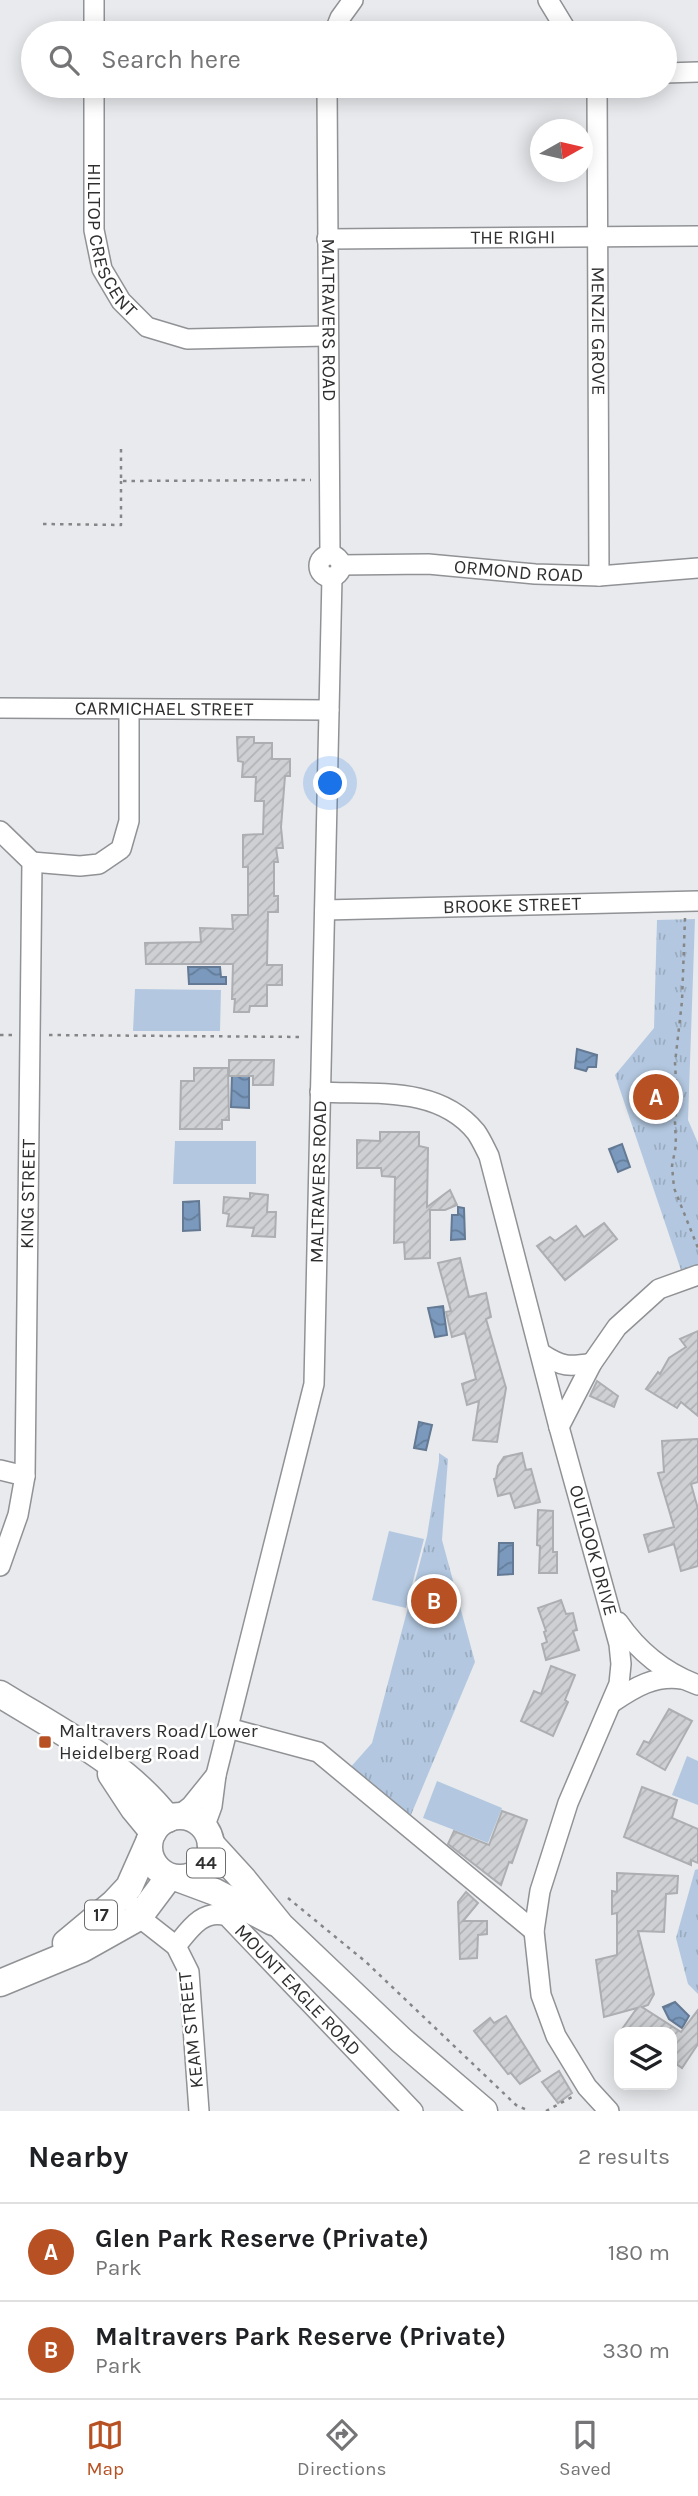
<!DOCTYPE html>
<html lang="en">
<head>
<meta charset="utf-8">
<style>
	body { margin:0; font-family:Karla,sans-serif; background:#f6f6f6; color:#202124 }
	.controls { position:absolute; right:21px; bottom:21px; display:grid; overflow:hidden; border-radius:14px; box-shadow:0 4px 18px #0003 }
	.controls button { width:63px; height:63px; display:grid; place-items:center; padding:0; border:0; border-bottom:2px solid #e0e0e0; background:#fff; color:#202124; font:35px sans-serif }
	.compass { position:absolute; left:530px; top:119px; width:63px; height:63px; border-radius:50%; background:#fff; box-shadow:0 4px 18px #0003; rotate:82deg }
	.you { position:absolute; left:331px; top:784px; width:24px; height:24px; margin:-18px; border:5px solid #fff; border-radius:50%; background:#1a73e8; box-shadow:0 0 0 10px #1a73e833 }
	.badge { display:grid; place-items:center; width:46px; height:46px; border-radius:50%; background:#b75123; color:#fff; font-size:23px; font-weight:700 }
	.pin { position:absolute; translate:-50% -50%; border:4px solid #fff; box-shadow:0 2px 7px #0006 }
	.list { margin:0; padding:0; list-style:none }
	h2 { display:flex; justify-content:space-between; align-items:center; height:91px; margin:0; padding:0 28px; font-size:30px }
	h2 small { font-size:23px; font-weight:400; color:#757577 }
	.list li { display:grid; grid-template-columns:46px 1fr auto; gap:21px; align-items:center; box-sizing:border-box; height:98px; padding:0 28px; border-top:2px solid #e0e0e0 }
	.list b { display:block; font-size:26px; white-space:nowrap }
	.list p { margin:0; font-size:23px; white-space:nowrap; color:#757577 }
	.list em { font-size:23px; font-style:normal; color:#757577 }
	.icon { flex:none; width:38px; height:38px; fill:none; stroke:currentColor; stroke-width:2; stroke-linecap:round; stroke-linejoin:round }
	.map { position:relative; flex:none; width:698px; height:2111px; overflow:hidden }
	.search { position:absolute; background:#fff; box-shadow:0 4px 18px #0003; left:21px; right:21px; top:21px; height:77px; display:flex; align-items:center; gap:18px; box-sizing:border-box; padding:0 24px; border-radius:38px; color:#757577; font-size:26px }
	.sheet { height:287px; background:#fff }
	nav { display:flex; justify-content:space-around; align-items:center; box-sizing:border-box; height:98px; border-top:2px solid #e0e0e0; background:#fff; font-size:19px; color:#757577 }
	nav a { display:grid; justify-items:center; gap:4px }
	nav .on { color:#b75123 }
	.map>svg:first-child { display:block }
	.park { fill:url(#park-tufts) }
	.pitch { fill:#b3c8e0 }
	.water { fill:url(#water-waves); stroke:#647993; stroke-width:2 }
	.building { fill:url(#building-hatch); stroke:#acaeb1; stroke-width:2 }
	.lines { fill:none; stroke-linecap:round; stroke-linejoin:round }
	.minor-casing { stroke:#909295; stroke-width:22 }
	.major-casing { stroke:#909295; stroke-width:29 }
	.path { stroke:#858688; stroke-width:2.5; stroke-dasharray:3.5 5; stroke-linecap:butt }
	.minor { stroke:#fff; stroke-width:19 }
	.major { stroke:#fff; stroke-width:26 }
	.poi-dot { fill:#b75123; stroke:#fff; stroke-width:2.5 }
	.labels { text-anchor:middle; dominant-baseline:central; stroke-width:5; stroke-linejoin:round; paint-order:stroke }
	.shield { fill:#fff; stroke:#6d6d6e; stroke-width:2 }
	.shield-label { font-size:18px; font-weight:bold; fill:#2f2f30 }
	.street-label { font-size:19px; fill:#2f2f30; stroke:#fff }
	.poi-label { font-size:19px; fill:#2f2f30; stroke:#fff; text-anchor:start }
</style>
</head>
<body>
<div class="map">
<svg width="698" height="2111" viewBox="0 0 698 2111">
	<defs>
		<pattern id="park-tufts" width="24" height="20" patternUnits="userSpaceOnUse" patternTransform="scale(1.75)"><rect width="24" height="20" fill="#b3c8e0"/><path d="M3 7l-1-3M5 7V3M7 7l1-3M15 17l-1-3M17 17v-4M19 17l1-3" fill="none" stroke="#9aacc0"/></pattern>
		<pattern id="water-waves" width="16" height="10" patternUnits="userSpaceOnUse" patternTransform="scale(1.75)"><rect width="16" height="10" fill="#7a99bd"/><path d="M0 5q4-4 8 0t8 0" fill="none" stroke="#647d9a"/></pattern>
		<pattern id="building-hatch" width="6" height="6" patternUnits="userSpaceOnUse" patternTransform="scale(1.75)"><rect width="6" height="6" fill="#ced0d3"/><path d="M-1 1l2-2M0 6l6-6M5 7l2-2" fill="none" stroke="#b1b3b5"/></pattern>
	</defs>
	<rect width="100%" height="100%" fill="#e8eaed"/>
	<g class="park">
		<polygon points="695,919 688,1120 698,1143 698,1268 682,1273 615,1075 654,1028 657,920"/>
		<polygon points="439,1453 448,1459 442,1540 475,1662 408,1822 349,1769 372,1743 427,1536 439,1461"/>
		<polygon points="698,1869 698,1994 688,1984 676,1938 695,1870"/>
	</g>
	<g class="pitch">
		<polygon points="135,989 221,990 220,1031 133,1031"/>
		<polygon points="175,1141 256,1141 256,1184 173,1184"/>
		<polygon points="389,1531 424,1539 406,1608 372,1600"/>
		<polygon points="687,1756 698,1761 698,1805 672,1795"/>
		<polygon points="437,1781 502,1808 488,1843 423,1818"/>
	</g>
	<g class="water">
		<polygon points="188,967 220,967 221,977 226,977 226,984 189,984"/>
		<polygon points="577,1049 597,1055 596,1067 588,1067 586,1071 575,1068"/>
		<polygon points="232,1075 249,1075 249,1108 231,1107"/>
		<polygon points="622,1144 630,1167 618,1172 609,1149"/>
		<polygon points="199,1201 200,1230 183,1231 183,1202"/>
		<polygon points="458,1207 464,1208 465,1239 451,1240 452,1215 458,1215"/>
		<polygon points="443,1306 447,1335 435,1337 428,1308"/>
		<polygon points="419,1422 432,1425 426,1450 414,1448"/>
		<polygon points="499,1543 513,1543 513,1574 498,1575"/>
		<polygon points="675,2002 689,2016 682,2028 669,2019 663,2007"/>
	</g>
	<g class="building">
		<polygon points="237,737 254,737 254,743 272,743 272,759 290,759 290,776 285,776 281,827 283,848 276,848 278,862 274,862 274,896 278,896 278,912 268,912 267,965 282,965 282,985 267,985 267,1006 250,1006 249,1012 234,1012 235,999 232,999 233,964 146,964 145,943 201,942 200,928 233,929 232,915 248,915 248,867 243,867 243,835 263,834 264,801 255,801 256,777 242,777 243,762 238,761"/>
		<polygon points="229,1060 274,1060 273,1085 253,1085 253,1076 229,1076"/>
		<polygon points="194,1068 228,1068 229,1120 222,1120 222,1129 180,1129 181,1081 194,1081"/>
		<polygon points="380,1132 419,1132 419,1146 428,1148 427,1207 450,1190 457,1205 445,1210 430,1210 430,1258 405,1259 404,1242 394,1243 395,1177 382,1176 381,1168 357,1168 357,1140 380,1141"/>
		<polygon points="250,1193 268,1195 267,1212 276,1212 275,1237 252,1236 254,1228 227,1226 229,1214 223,1213 224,1197 250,1199"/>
		<polygon points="604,1223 617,1239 565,1280 537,1246 550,1237 555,1241 576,1226 584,1237"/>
		<polygon points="460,1258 469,1297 486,1293 491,1317 486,1319 506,1388 497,1442 473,1440 479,1401 467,1405 462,1384 476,1379 465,1333 452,1337 446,1312 451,1311 438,1263"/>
		<polygon points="698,1331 698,1416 681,1402 677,1408 646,1389 658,1372 660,1374 669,1358 686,1347 680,1339"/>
		<polygon points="597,1381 618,1396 614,1407 590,1396"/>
		<polygon points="698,1439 698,1482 691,1484 698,1509 698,1566 681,1571 674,1544 649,1552 644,1535 674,1527 658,1473 664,1472 662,1441"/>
		<polygon points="522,1453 526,1470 531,1469 540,1502 515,1508 510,1493 498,1496 494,1479 496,1478 498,1466 504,1457"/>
		<polygon points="538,1510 553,1511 553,1552 557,1552 557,1573 539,1573 540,1546 537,1545"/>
		<polygon points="561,1600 566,1614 573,1613 577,1630 573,1631 579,1650 546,1660 542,1644 547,1642 544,1632 546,1631 538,1608"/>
		<polygon points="551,1666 575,1675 565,1700 568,1702 553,1736 521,1721 534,1691 541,1694"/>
		<polygon points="669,1709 692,1721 665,1770 637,1754 644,1741 649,1743"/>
		<polygon points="642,1787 677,1800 672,1818 698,1829 698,1863 691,1860 691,1865 624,1837"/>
		<polygon points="502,1811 527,1820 512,1863 509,1862 501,1885 448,1844 454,1831 489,1845"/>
		<polygon points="617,1873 678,1876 677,1893 666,1894 664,1932 638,1931 654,1994 648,2005 642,2007 681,2032 698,2010 698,2044 682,2068 672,2061 672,2032 620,2032 637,2008 604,2017 596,1960 617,1955 617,1913 612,1914 612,1891 617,1892"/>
		<polygon points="466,1892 478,1903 463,1921 487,1921 487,1934 478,1935 477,1958 460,1959 458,1902"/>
		<polygon points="506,2016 540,2071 520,2084 511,2073 508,2074 474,2031 490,2018 494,2023"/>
		<polygon points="559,2071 572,2093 558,2103 542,2082"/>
	</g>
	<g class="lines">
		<defs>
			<g id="minor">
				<polyline points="548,0 568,33"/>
				<polyline points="94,33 94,0"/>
				<polyline points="334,33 340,18 353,0"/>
				<polyline points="665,73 698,72"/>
				<path id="s1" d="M94 86V230L102 269 121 301 147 327 187 339 327 336"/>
				<path id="s2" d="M327 86 330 554"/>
				<path id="s3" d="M597 86 599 576"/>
				<path id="s4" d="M327 239 698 236"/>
				<circle cx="330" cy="566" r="11"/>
				<path id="s5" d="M341 565 428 564 535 574 599 576 698 568"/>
				<path id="s6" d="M0 708 329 710"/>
				<polyline points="0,831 32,862 25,1476 18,1515 0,1566"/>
				<polyline points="32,862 80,866 99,864 121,849 129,821 129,710"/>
				<path id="s7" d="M325 910 698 901"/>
				<path id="s8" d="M320 1092C373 1095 438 1085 476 1132 481 1139 485 1148 489 1156L559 1427 619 1644 621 1664 619 1684 568 1803 540 1891 534 1931 541 1995 556 2036 587 2087 609 2111"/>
				<path d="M542 1354C562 1367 569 1367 592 1363"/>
				<polyline points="559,1427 592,1363 617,1327 659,1289 698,1275"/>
				<polyline points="0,1470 25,1476"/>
				<path d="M618 1622C638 1651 665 1673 698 1685"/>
				<path d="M613 1702C635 1687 655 1675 682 1679"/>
				<polyline points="228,1728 318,1752 534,1931"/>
				<polyline points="178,1816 191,1806 216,1775"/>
				<path id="s9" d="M204 1828 212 1806 216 1775 314 1384 332 577"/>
				<polyline points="135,1907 139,1917 176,1946 189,1972 199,2111"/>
				<path id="s10" d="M176 1946C189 1930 203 1908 227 1916L413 2111"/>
			</g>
			<g id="major">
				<path d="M0 1694C58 1730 126 1764 168 1819"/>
				<polyline points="111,1774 134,1809 153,1832"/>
				<circle cx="180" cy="1847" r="31"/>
				<polyline points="211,1844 243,1879 281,1926 401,2040 484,2111"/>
				<polyline points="180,1879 215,1892 273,1922"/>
				<polyline points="66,1943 114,1903 129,1887 149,1842"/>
				<polyline points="0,1983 82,1949 139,1917 169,1877"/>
			</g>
		</defs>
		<use href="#minor" class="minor-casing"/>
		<use href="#major" class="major-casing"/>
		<g class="path">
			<polyline points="121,449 121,481 311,480"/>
			<polyline points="43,524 121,525 121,481"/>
			<polyline points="685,918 682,1001 675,1063 677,1100 675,1122 676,1145 672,1166 674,1188 698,1248"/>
			<polyline points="0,1035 14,1035"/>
			<polyline points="49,1035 304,1037"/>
			<polyline points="288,1898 366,1962 516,2105 529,2111"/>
			<polyline points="546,2111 572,2097"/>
		</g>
		<use href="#minor" class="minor"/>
		<use href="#major" class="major"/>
	</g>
	<rect class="poi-dot" x="38" y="1735" width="14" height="14" rx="3.5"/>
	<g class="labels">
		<g class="shield">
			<rect x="187" y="1848.5" width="38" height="29" rx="5"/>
			<rect x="85" y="1900.5" width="32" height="29" rx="5"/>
		</g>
		<g class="shield-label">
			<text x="206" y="1863">44</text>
			<text x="101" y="1915">17</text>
		</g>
		<g class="street-label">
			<text stroke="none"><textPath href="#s1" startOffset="158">HILLTOP CRESCENT</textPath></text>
			<text stroke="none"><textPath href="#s4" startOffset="186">THE RIGHI</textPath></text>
			<text stroke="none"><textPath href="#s2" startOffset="234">MALTRAVERS ROAD</textPath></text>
			<text stroke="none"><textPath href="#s3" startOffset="245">MENZIE GROVE</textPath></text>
			<text stroke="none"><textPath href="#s5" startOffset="178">ORMOND ROAD</textPath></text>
			<text stroke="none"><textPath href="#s6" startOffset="164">CARMICHAEL STREET</textPath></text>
			<text stroke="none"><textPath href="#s7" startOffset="187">BROOKE STREET</textPath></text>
			<text stroke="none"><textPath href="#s9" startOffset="660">MALTRAVERS ROAD</textPath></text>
			<text transform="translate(28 1194) rotate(-89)">KING STREET</text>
			<text stroke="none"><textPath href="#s8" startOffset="602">OUTLOOK DRIVE</textPath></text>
			<text stroke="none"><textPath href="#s10" startOffset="166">MOUNT EAGLE ROAD</textPath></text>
			<text transform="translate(191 2030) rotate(-96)">KEAM STREET</text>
		</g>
		<g class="poi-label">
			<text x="59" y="1731">Maltravers Road/Lower<tspan x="59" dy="22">Heidelberg Road</tspan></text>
		</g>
	</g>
</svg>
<div class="controls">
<button><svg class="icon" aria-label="layers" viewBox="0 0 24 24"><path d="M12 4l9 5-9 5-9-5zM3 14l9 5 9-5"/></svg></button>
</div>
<svg class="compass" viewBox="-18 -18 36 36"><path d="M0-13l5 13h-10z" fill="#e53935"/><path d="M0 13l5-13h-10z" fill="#757577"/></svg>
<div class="you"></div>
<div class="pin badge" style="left:656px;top:1097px">A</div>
<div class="pin badge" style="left:434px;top:1601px">B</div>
<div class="search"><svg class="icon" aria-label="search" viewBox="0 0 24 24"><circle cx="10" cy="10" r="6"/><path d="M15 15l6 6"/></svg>Search here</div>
</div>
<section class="sheet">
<h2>Nearby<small>2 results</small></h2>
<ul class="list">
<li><span class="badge">A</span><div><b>Glen Park Reserve (Private)</b><p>Park</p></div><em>180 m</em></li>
<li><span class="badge">B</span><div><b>Maltravers Park Reserve (Private)</b><p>Park</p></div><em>330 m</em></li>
</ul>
</section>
<nav>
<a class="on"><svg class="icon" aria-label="map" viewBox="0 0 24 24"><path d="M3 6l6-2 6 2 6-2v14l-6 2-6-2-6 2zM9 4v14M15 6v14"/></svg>Map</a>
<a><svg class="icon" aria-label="directions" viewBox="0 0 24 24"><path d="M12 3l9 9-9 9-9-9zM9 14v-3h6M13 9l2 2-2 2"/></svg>Directions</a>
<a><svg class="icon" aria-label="saved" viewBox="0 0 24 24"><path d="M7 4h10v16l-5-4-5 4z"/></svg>Saved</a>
</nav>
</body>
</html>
